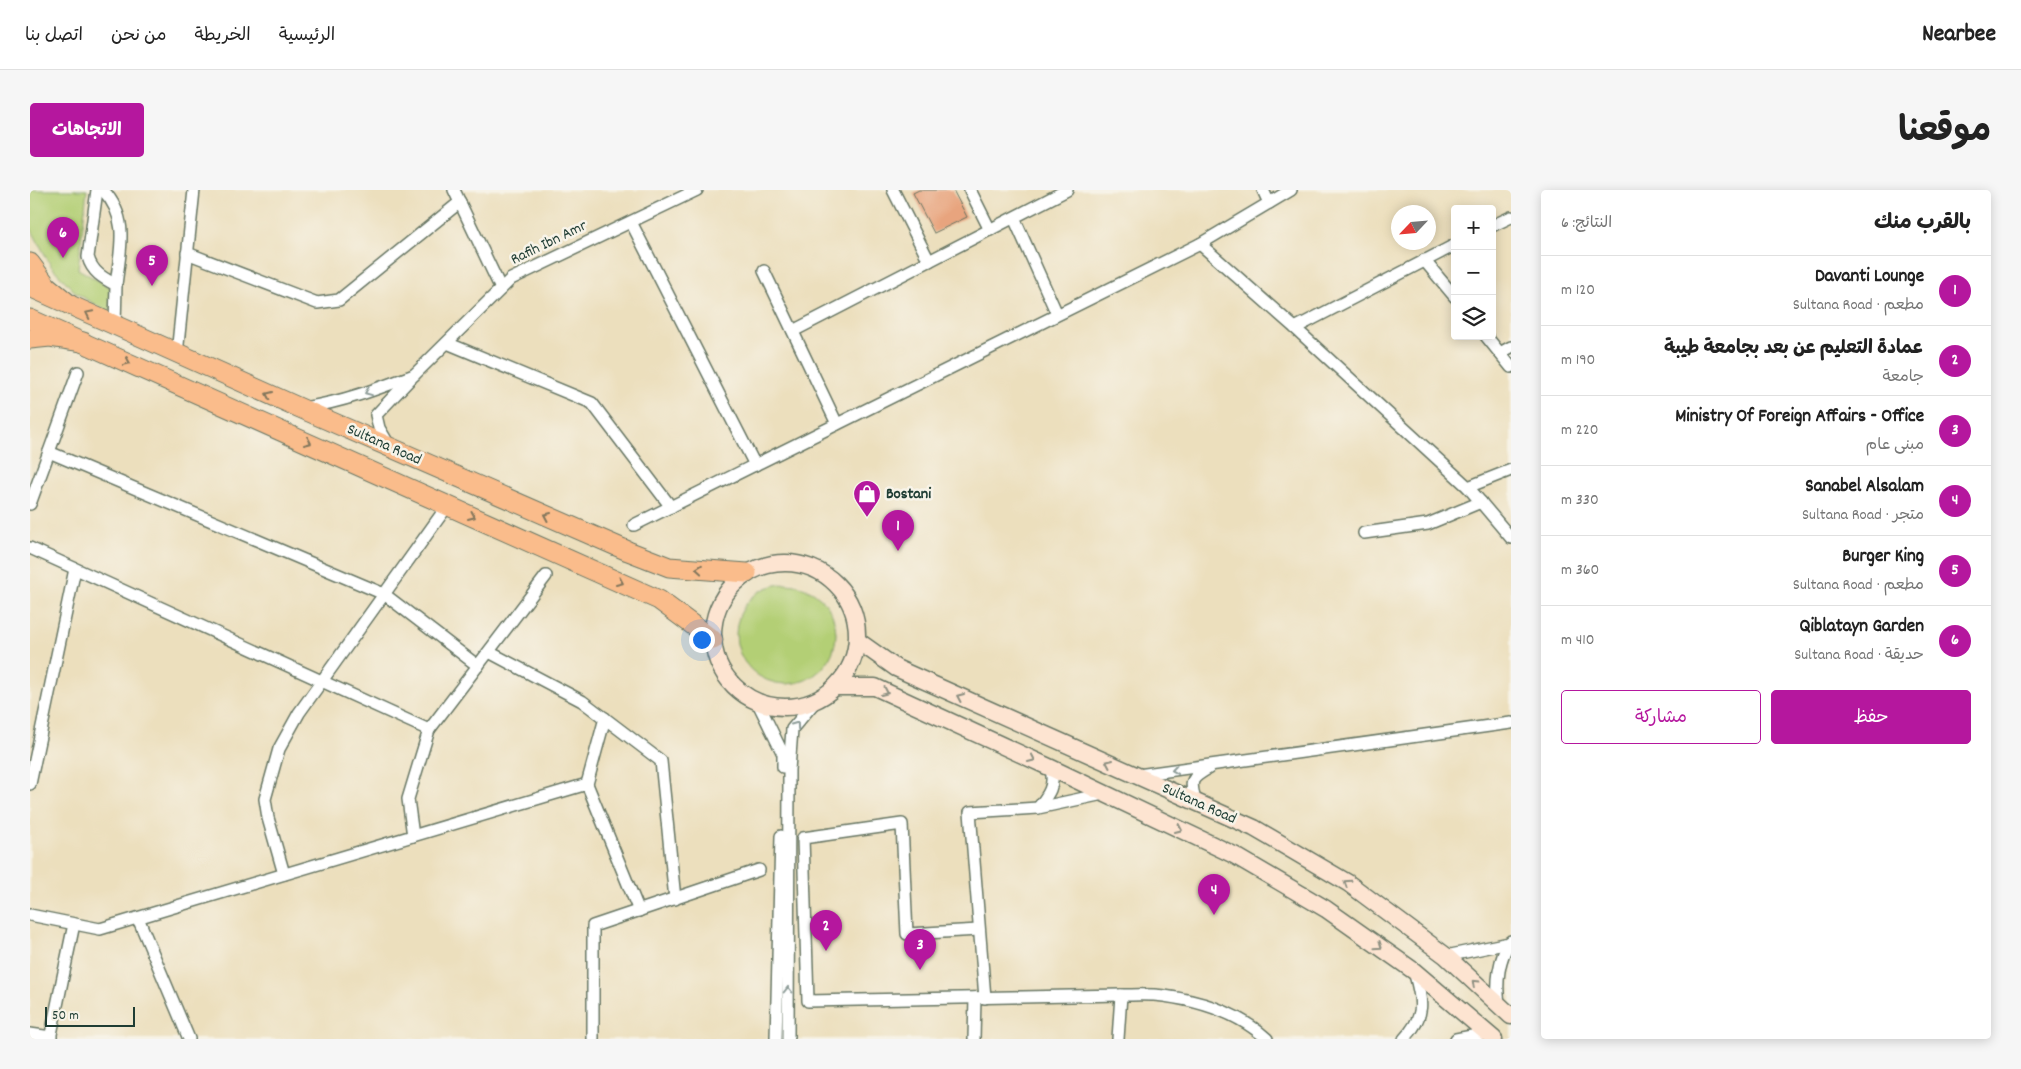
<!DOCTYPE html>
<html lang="ar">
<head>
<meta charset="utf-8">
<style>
	body { margin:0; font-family:Dekko,"Playpen Sans Arabic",sans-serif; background:#f6f6f6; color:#222; direction:rtl }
	.controls { position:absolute; right:15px; top:15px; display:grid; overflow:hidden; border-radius:5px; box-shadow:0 2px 12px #0003 }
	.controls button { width:45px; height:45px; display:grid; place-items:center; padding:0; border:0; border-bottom:1px solid #e0e0e0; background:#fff; color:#222; font:25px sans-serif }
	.compass { position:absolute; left:1361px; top:15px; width:45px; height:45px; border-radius:50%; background:#fff; box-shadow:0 2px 12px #0003; rotate:244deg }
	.scale { position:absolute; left:15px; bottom:12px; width:90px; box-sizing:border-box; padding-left:5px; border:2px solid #1f3d34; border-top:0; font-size:14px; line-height:18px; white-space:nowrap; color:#1f3d34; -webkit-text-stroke:4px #f7f3e8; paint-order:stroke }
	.you { position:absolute; left:671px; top:449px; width:18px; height:18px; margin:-12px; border:4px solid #fff; border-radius:50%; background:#1a73e8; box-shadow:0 0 0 8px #1a73e833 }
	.badge { display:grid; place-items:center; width:32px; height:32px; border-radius:50%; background:#b5179e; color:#fff; font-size:16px; font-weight:700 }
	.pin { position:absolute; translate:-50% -41px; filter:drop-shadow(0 1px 2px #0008) }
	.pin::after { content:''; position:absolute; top:26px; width:18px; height:15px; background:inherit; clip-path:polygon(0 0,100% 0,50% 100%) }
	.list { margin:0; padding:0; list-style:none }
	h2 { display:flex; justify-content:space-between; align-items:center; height:65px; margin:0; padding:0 20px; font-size:21px }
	h2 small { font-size:16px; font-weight:400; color:#767676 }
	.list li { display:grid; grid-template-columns:32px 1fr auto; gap:15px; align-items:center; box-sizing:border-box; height:70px; padding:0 20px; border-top:1px solid #e0e0e0 }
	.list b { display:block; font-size:19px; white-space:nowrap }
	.list p { margin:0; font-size:16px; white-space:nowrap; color:#767676 }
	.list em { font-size:16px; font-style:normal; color:#767676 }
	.actions { display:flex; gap:10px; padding:15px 20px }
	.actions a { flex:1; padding:11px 0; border:1px solid #b5179e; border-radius:5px; text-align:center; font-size:18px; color:#b5179e }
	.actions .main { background:#b5179e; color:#fff }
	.icon { flex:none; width:28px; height:28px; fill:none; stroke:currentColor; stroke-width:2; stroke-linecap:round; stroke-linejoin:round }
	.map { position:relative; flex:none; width:1481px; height:849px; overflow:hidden; direction:ltr; border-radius:5px }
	header { display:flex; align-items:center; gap:30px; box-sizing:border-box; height:70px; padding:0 25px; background:#fff; border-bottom:1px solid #e0e0e0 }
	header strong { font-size:24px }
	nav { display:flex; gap:28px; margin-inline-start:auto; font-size:18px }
	.intro { display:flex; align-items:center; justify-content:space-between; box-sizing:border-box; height:120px; padding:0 30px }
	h1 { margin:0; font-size:35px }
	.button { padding:12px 22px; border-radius:5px; background:#b5179e; color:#fff; font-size:18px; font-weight:700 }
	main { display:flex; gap:30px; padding:0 30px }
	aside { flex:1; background:#fff; border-radius:5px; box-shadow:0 2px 12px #0003 }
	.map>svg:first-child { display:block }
	.green { fill:#b3cf75; stroke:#698654 }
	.building { fill:#e8a47e }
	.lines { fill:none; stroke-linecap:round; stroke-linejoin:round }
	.minor-casing { stroke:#677664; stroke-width:14 }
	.secondary-casing { stroke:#677664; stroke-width:19 }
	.primary-casing { stroke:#677664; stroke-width:21 }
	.trunk-casing { stroke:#677664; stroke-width:21 }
	.minor { stroke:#fff; stroke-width:11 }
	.secondary { stroke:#fde4d1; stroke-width:16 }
	.primary { stroke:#fabc8b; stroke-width:19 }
	.trunk { stroke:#fabc8b; stroke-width:19 }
	.oneway { stroke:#82765b }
	.oneway2 { stroke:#8f9e9a }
	.oneway3 { stroke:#8e9082 }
	.labels { text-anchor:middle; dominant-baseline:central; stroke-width:5; stroke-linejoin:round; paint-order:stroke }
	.street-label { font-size:16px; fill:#1f3d34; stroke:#f7f3e8 }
	.poi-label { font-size:16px; font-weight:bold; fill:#1f3d34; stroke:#f7f3e8; text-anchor:start }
</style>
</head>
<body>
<header>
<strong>Nearbee</strong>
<nav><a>الرئيسية</a><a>الخريطة</a><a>من نحن</a><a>اتصل بنا</a></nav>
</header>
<div class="intro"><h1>موقعنا</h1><a class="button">الاتجاهات</a></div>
<main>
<aside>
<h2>بالقرب منك<small>النتائج: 6</small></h2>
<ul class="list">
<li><span class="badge">1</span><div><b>Davanti Lounge</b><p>مطعم · Sultana Road</p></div><em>120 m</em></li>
<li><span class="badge">2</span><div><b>عمادة التعليم عن بعد بجامعة طيبة</b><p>جامعة</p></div><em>190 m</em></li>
<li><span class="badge">3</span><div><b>Ministry Of Foreign Affairs - Office</b><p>مبنى عام</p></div><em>220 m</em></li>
<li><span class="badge">4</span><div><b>Sanabel Alsalam</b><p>متجر · Sultana Road</p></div><em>330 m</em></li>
<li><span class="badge">5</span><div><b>Burger King</b><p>مطعم · Sultana Road</p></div><em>360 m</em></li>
<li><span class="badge">6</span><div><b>Qiblatayn Garden</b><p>حديقة · Sultana Road</p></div><em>410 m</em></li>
</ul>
<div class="actions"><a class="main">حفظ</a><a>مشاركة</a></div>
</aside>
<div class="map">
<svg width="1481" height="849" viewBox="0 0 1481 849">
	<rect width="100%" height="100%" fill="#f7f3e8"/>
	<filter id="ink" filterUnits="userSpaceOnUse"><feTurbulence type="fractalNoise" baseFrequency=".02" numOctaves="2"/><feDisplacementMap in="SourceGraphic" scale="10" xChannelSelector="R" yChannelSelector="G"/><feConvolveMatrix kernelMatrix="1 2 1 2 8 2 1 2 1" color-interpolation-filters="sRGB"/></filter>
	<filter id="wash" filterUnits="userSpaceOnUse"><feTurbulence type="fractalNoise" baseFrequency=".0096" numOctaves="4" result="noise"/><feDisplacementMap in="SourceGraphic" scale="20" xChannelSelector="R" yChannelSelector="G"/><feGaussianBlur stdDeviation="1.12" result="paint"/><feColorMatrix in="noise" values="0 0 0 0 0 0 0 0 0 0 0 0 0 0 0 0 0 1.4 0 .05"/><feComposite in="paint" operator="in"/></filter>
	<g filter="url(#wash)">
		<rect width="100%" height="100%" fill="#ecdfbd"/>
		<g class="green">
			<polygon points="0,0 57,0 48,79 81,98 80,123 46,103 21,76 0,37"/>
			<circle cx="756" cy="444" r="50"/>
		</g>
		<g id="blocks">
			<polygon class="building" points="889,0 923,0 937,27 904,43 883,3"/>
		</g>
	</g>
	<g filter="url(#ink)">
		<use href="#blocks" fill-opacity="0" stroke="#677664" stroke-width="1"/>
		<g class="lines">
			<defs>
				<g id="minor">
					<path d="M67 0 58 67C62 82 73 88 86 95L85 136"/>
					<path d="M73 0C100 29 90 59 86 95"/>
					<polyline points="424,0 471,99"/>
					<polyline points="863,0 899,71"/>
					<polyline points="940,0 960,40"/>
					<polyline points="1233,0 1239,13"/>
					<polyline points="984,28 1027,124"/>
					<polyline points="601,32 725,275"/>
					<polyline points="1462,36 1481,27"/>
					<polyline points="1170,54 1265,138 1438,297 1481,348"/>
					<polyline points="157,63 287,113 309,110 430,12"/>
					<polyline points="1394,70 1425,107"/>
					<polyline points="734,81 807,234"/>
					<polyline points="1265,138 1425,55"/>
					<polyline points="763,141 1037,0"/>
					<polyline points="1456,146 1481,177"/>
					<polyline points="417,153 562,213 641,317"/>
					<polyline points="1470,163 1481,157"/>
					<polyline points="147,164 164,0"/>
					<path d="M273 218C313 212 347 199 384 185"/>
					<polyline points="359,255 349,238 346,225 384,185 481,89 667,0"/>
					<polyline points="19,262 354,404 448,476"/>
					<polyline points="1438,297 1481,280"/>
					<polyline points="0,314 48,182"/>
					<polyline points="604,335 1170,54 1261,0"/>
					<polyline points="1334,343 1398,334 1451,312"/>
					<polyline points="0,358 399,540"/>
					<polyline points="459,462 552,511 631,571 645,709"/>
					<polyline points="728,513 753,564 753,577"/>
					<polyline points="575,528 557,594 609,721"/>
					<polyline points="1108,585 1481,533"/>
					<polyline points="0,594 45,379"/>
					<path d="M1165 611C1160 590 1160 589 1179 578"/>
					<path d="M1008 618C1019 604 1025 596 1021 578"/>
					<polyline points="383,646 378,609 399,540 516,386"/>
					<polyline points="254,684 238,628 235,609 249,559 269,523 418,315"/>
					<polyline points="0,725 70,739 557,594"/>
					<polyline points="108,728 159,849"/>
					<path d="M949 740 877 744 872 634 773 648 778 811 1091 805C1105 805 1120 804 1134 806 1171 811 1210 824 1237 849"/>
					<polyline points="1416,766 1479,753"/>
					<polyline points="955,808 940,622 1008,618 1073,604"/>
					<path d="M1469 814C1466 793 1468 768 1481 751"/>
					<polyline points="0,844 21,847"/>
					<polyline points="20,849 44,734"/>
					<polyline points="563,849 563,736 729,680"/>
					<polyline points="746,849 751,646"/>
					<polyline points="758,849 759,580 762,539 784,513"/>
					<polyline points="944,849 945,808"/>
					<polyline points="1088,849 1091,805"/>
					<path d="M1374 849C1397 825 1392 810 1384 781"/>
					<polyline points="1426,849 1458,843"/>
				</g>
				<g id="secondary">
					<circle cx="755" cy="445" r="72"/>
					<polyline points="828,451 866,478 1224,638 1318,693 1416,766 1481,826"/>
					<polyline points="807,497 845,497 1021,578 1204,665 1296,719 1384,781 1464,849"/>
				</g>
				<g id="primary">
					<polyline points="0,97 270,218 598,361 639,377 717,383"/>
					<polyline points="0,129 629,410 683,450"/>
				</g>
				<g id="trunk">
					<polyline points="0,73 17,96 39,114"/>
					<polyline points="0,149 20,147 53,152"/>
				</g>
			</defs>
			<use href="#minor" class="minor-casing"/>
			<use href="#secondary" class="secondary-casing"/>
			<use href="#primary" class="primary-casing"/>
			<use href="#trunk" class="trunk-casing"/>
			<use href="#minor" class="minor"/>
			<use href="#secondary" class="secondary"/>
			<use href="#primary" class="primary"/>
			<use href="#trunk" class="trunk"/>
		</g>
		<defs><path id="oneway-chevron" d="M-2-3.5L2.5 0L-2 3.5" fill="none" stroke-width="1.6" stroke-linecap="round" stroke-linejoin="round" transform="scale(1.25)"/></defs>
		<g class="oneway">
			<use href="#oneway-chevron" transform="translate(59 124) rotate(-154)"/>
			<use href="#oneway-chevron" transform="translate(97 172) rotate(24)"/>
			<use href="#oneway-chevron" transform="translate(239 205) rotate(-156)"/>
			<use href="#oneway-chevron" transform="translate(278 252) rotate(24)"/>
			<use href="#oneway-chevron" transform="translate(442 326) rotate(24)"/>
			<use href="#oneway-chevron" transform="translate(517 326) rotate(-156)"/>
			<use href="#oneway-chevron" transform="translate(669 379) rotate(-175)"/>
			<use href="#oneway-chevron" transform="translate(590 392) rotate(24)"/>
		</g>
		<g class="oneway2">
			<use href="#oneway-chevron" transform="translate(338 202) rotate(158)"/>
			<use href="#oneway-chevron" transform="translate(766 535) rotate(-55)"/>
			<use href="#oneway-chevron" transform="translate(1145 580) rotate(172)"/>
			<use href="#oneway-chevron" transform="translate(758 800) rotate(-90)"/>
		</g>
		<g class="oneway3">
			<use href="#oneway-chevron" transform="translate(855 502) rotate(25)"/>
			<use href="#oneway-chevron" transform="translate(930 507) rotate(-156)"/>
			<use href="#oneway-chevron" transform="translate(1002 569) rotate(25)"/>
			<use href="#oneway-chevron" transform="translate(1079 573) rotate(-156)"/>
			<use href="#oneway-chevron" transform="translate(1149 639) rotate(25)"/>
			<use href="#oneway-chevron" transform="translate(1317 693) rotate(-147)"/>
			<use href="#oneway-chevron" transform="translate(1349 756) rotate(35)"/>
			<use href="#oneway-chevron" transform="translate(1445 793) rotate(-137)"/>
		</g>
	</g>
	<defs>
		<symbol id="shop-pin" viewBox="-11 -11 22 30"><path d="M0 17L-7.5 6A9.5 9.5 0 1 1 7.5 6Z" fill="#b5179e" stroke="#f7f3e8"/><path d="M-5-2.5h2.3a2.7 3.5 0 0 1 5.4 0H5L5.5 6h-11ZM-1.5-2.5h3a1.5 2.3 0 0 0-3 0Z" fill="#fff"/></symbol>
	</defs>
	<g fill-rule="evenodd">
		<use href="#shop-pin" x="821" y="288" width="32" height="43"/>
	</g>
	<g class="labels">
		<g class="street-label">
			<text transform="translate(519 53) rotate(-26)">Rafih Ibn Amr</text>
			<text transform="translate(354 255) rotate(24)">Sultana Road</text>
			<text transform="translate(1169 614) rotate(24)">Sultana Road</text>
		</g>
		<g class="poi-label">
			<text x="856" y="304">Bostani</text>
		</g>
	</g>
</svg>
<div class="controls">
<button>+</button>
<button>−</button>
<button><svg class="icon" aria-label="layers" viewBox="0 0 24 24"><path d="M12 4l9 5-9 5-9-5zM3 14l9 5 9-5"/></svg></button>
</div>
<svg class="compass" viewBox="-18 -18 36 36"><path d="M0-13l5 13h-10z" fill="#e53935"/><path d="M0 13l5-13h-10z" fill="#767676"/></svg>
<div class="scale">50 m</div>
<div class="you"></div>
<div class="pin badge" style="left:868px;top:361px">1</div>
<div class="pin badge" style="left:796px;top:761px">2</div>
<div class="pin badge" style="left:890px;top:780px">3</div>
<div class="pin badge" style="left:1184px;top:725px">4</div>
<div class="pin badge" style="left:122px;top:96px">5</div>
<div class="pin badge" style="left:33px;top:68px">6</div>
</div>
</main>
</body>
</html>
